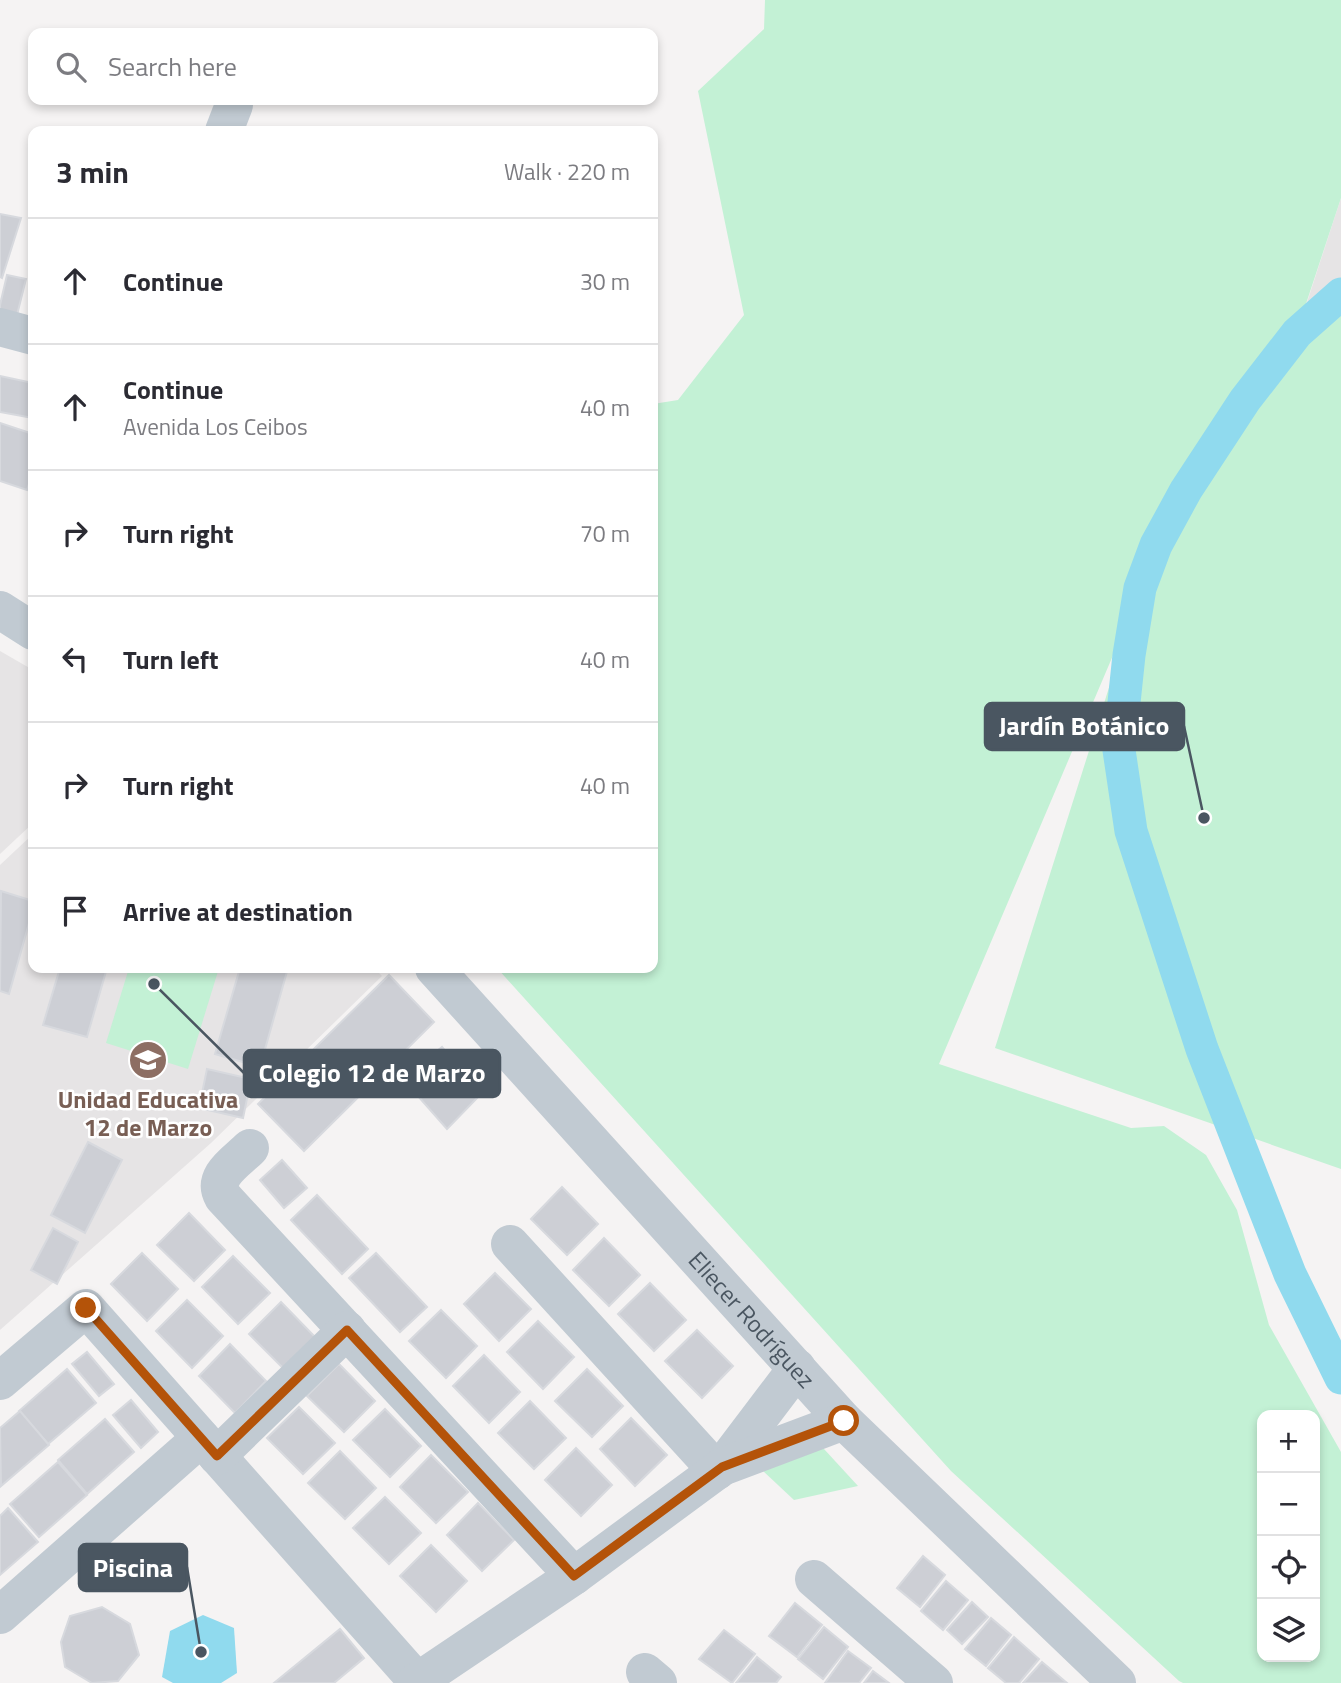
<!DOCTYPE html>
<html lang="en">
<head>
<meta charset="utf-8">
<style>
	body { margin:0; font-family:"Titillium Web",sans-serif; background:#f7f7f7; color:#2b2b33 }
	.controls { position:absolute; right:21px; bottom:21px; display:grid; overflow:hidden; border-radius:14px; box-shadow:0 4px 10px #0003 }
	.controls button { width:63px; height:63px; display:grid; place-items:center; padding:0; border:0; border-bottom:2px solid #e1e1e2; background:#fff; color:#2b2b33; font:35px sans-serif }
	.stop { position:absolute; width:21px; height:21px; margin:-16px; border:5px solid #b45309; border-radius:50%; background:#fff }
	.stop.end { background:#b45309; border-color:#fff; box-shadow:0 2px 7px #0008 }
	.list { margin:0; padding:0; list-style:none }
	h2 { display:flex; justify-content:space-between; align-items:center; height:91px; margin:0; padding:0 28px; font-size:30px }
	h2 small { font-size:23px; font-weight:400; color:#7c7c81 }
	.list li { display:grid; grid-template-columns:46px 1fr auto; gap:21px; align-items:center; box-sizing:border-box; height:126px; padding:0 28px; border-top:2px solid #e1e1e2 }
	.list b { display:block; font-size:26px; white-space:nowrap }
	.list p { margin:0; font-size:23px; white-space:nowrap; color:#7c7c81 }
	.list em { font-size:23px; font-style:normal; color:#7c7c81 }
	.icon { flex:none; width:38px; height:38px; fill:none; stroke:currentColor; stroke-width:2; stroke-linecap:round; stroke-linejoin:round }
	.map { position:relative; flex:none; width:1341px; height:1683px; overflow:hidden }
	.search { position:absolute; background:#fff; box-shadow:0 4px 10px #0003; left:28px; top:28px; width:630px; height:77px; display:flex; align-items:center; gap:18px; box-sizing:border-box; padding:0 24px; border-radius:14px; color:#7c7c81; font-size:26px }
	.panel { position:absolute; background:#fff; box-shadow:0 4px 10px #0003; left:28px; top:126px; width:630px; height:847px; border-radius:14px }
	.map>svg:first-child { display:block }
	.education { fill:#e6e4e5 }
	.green { fill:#c3f1d5; fill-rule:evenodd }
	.water { fill:#90daee }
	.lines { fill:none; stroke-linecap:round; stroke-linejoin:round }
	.canal { stroke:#90daee; stroke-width:33 }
	.building { fill:#cdcfd5; stroke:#d7d9de; stroke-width:2 }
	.minor { stroke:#c1cad2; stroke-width:38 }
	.route { stroke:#b45309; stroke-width:9 }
	.labels { text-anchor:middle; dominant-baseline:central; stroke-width:5; stroke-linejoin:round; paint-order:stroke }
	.education-label { font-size:24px; font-weight:bold; fill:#785e54; stroke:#fff }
	.street-label { font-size:24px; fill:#4a5661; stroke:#fff }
	.leader { fill:none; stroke:#4a5661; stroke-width:2.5 }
	.callout-dot { fill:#4a5661; stroke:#fff; stroke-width:2.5 }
	.callout { fill:#4a5661; stroke:#4a5661; stroke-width:2.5 }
	.callout-label { font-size:26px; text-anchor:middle; font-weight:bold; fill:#fff }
</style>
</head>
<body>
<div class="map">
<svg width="1341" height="1683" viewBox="0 0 1341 1683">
	<rect width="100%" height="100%" fill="#f5f3f3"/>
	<g class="education">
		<polygon points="1341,198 1341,294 1297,333"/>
		<polygon points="0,651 33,670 33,823 0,854"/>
		<polygon points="33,834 33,968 374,968 382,976 211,1143 0,1330 0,865"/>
	</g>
	<g class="green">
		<path d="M765 0H1341V198L1297 331 1341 294V1169L995 1048 1137 599 939 1064 1131 1128 1164 1126 1206 1155 1237 1210 1269 1325 1341 1452V1683H1183L1179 1681 951 1471 497 968H653V404L678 400 744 315 698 91 764 29ZM1315 1415V1657H1262V1415Z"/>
		<polygon points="129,968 219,968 188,1069 106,1043"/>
		<polygon points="806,1447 824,1449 858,1486 794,1500 762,1470"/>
	</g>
	<polygon class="water" points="203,1615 234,1628 237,1673 221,1683 173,1683 162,1677 170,1631"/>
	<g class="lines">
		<polyline class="canal" points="1341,294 1297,333 1245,400 1186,490 1156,545 1140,588 1129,655 1119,750 1131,831 1202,1049 1290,1274 1341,1378"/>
	</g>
	<g class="building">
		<polygon points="0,214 21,218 2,278 0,277"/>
		<polygon points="7,275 26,279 15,323 0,319 0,305"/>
		<polygon points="0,376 33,383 33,418 0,412"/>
		<polygon points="0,423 33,434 33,472 27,490 0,481"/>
		<polygon points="1,891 33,901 33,909 9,994 0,991"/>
		<polygon points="60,968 107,968 87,1037 43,1025"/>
		<polygon points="240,968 288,968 260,1067 215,1054"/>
		<polygon points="389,975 434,1022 304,1151 258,1104"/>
		<polygon points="442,1047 481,1094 447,1129 403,1079"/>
		<polygon points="207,1069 251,1079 243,1118 199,1108"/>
		<polygon points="88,1142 122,1160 85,1233 51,1215"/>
		<polygon points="282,1160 307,1188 284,1208 260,1180"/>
		<polygon points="562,1187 598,1224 567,1255 531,1219"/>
		<polygon points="317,1195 368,1249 342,1274 291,1220"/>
		<polygon points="189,1213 225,1250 194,1281 157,1245"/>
		<polygon points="53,1228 78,1242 57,1284 31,1270"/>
		<polygon points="604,1238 640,1275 609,1306 573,1270"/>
		<polygon points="142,1253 178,1289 147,1321 111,1284"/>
		<polygon points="376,1253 427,1307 400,1332 349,1278"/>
		<polygon points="233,1256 270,1293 238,1324 202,1287"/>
		<polygon points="495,1273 531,1309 499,1341 464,1304"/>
		<polygon points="650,1283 686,1320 654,1351 618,1314"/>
		<polygon points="187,1300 223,1336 192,1368 156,1331"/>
		<polygon points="281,1302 317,1339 286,1371 249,1334"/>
		<polygon points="441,1310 477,1346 446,1378 409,1341"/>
		<polygon points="538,1321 574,1357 543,1389 507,1352"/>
		<polygon points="697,1330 733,1366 702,1398 665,1361"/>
		<polygon points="230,1344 266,1381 235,1413 199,1376"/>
		<polygon points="87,1352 114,1384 99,1396 72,1364"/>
		<polygon points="484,1355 520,1392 489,1423 453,1386"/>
		<polygon points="339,1364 375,1401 344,1432 307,1396"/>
		<polygon points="67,1369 96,1403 48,1444 19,1411"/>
		<polygon points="587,1369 623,1406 592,1437 555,1401"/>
		<polygon points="131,1400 158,1432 141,1448 113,1415"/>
		<polygon points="530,1401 566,1438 534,1469 498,1433"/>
		<polygon points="299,1407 335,1443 303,1474 267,1438"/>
		<polygon points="385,1409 421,1446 390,1477 353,1440"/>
		<polygon points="20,1411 49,1445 1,1486 0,1428"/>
		<polygon points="631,1418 667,1455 635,1486 600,1449"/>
		<polygon points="105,1419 134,1452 87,1494 58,1460"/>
		<polygon points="576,1448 612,1485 581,1516 545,1480"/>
		<polygon points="340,1451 376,1488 345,1519 308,1483"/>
		<polygon points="431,1455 468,1492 436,1523 400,1487"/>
		<polygon points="58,1462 87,1495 39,1537 10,1504"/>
		<polygon points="385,1497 421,1533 389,1564 353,1528"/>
		<polygon points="478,1503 514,1540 482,1571 447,1535"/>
		<polygon points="8,1508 38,1542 0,1575 0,1516"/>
		<polygon points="431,1545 467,1581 436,1612 400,1576"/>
		<polygon points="923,1556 945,1575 920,1607 897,1588"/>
		<polygon points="946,1581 968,1600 943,1630 921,1611"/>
		<polygon points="972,1602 988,1617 962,1644 947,1630"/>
		<polygon points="795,1603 822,1625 797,1657 769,1636"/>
		<polygon points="102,1607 130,1624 139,1655 118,1681 92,1683 65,1667 61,1642 70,1616"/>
		<polygon points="991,1618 1011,1635 986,1666 965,1649"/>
		<polygon points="824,1627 848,1647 823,1679 798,1659"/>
		<polygon points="340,1629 364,1658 334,1683 274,1683"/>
		<polygon points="724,1630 755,1654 732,1683 699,1659"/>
		<polygon points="1014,1637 1039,1659 1019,1683 1006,1683 988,1668"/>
		<polygon points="848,1651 871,1668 859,1683 825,1683"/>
		<polygon points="757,1657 781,1677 776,1683 736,1683"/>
		<polygon points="1042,1662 1067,1683 1023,1683"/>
		<polygon points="873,1671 889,1683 864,1683"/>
	</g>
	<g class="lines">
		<g class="minor">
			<polyline points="224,131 234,105"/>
			<polyline points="0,327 33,336"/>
			<polyline points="0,610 33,631"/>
			<path id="s1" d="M434 968 844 1421 1117 1683"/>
			<path d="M250 1148C236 1162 211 1176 223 1197L574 1576"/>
			<polyline points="510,1244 717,1471"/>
			<polyline points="0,1381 86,1308 417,1681"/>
			<polyline points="217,1456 347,1330"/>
			<polyline points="722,1467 797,1368"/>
			<polyline points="814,1579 934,1683"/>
			<polyline points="0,1615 201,1438"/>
			<polyline points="645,1672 658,1683"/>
			<polyline points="415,1683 574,1576 722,1467 844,1421"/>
		</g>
	</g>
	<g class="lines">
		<polyline class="route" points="86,1308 217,1456 347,1330 574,1576 722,1467 844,1421"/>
	</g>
	<defs>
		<symbol id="school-disc" viewBox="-11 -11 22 22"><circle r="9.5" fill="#8d6e63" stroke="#fff"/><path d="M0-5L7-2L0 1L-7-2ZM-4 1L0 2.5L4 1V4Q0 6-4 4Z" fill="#fff"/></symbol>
	</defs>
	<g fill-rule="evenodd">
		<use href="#school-disc" x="126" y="1038" width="44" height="44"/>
	</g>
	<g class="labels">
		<g class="education-label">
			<text x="148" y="1099">Unidad Educativa<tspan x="148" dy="28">12 de Marzo</tspan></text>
		</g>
		<g class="street-label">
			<text stroke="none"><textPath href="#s1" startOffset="474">Eliecer Rodríguez</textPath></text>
		</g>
	</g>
	<path class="leader" d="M1204 818L1184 726M154 984L244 1073M201 1652L187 1567"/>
	<g class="callout-dot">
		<circle cx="1204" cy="818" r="7"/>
		<circle cx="154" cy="984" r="7"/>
		<circle cx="201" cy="1652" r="7"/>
	</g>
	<g class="callout">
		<rect x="985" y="703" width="199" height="47" rx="7"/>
		<rect x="244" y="1050" width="256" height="47" rx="7"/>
		<rect x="79" y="1544" width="108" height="47" rx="7"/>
	</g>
	<g class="callout-label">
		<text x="1084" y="735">Jardín Botánico</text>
		<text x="372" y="1082">Colegio 12 de Marzo</text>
		<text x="133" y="1577">Piscina</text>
	</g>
</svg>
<div class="controls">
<button>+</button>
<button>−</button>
<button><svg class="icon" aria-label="locate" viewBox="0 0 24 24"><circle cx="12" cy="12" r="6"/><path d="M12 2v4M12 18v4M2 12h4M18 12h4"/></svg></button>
<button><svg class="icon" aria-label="layers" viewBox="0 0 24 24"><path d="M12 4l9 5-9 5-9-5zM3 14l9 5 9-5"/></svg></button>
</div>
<div class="stop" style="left:844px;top:1421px"></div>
<div class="stop end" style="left:86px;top:1308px"></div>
<div class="search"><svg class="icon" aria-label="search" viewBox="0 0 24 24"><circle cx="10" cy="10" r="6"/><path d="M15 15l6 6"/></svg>Search here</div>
<section class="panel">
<h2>3 min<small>Walk · 220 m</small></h2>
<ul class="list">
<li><svg class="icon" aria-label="ahead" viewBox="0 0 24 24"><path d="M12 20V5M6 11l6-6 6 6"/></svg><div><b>Continue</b></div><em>30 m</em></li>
<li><svg class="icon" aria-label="ahead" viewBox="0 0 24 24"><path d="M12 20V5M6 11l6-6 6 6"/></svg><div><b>Continue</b><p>Avenida Los Ceibos</p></div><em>40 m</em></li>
<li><svg class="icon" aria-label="right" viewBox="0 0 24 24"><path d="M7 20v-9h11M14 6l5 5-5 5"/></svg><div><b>Turn right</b></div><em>70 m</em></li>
<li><svg class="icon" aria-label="left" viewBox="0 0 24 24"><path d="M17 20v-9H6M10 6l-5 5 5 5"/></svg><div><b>Turn left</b></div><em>40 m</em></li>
<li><svg class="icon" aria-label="right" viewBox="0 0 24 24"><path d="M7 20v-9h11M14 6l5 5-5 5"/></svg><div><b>Turn right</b></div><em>40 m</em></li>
<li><svg class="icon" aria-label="arrive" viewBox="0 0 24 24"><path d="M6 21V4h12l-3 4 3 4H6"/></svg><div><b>Arrive at destination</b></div></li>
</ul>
</section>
</div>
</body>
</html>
